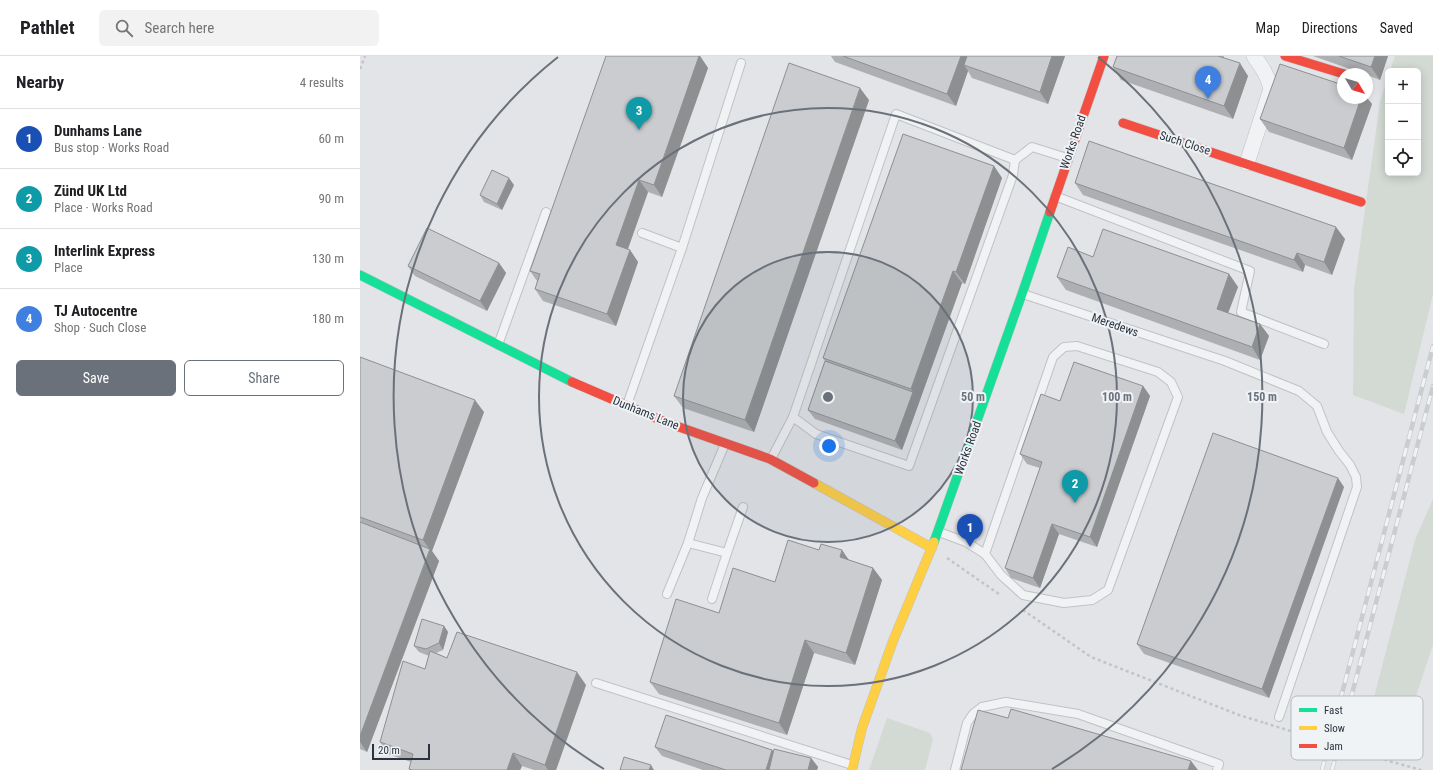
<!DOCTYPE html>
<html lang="en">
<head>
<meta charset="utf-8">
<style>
	body { margin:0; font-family:"Roboto Condensed",sans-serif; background:#f2f2f2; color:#202124 }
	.controls { position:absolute; right:12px; top:12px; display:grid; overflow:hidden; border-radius:6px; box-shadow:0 2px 10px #0003 }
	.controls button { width:36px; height:36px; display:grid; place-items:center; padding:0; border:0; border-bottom:1px solid #e0e0e0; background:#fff; color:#202124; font:20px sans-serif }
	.compass { position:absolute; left:977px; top:12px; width:36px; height:36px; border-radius:50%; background:#fff; box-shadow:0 2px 10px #0003; rotate:128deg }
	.scale { position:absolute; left:12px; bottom:10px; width:58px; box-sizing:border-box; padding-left:4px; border:2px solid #2a333f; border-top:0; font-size:11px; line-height:14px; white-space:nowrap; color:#2a333f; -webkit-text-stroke:3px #f0f3f6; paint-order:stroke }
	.you { position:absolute; left:469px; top:390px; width:14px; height:14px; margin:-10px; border:3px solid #fff; border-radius:50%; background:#1a73e8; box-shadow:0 0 0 6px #1a73e833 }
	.badge { display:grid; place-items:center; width:26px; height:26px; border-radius:50%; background:#6a717a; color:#fff; font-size:13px; font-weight:700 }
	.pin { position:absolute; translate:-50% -33px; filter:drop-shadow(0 1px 2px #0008) }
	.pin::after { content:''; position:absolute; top:21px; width:14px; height:12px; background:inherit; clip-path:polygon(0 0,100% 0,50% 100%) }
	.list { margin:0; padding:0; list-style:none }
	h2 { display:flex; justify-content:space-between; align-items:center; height:52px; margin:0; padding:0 16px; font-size:17px }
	h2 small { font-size:13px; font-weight:400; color:#757577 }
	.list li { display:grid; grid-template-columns:26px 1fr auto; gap:12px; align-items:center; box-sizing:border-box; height:60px; padding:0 16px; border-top:1px solid #e0e0e0 }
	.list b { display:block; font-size:15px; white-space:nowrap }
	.list p { margin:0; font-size:13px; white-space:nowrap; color:#757577 }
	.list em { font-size:13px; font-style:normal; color:#757577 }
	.actions { display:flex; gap:8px; padding:12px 16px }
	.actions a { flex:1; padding:9px 0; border:1px solid #6a717a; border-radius:6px; text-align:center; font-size:14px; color:#6a717a }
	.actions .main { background:#6a717a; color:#fff }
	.icon { flex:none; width:22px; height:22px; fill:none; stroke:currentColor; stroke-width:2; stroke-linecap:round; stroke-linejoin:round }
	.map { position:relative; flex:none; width:1073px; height:714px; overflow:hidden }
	header { display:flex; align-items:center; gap:24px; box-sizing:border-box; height:56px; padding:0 20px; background:#fff; border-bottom:1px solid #e0e0e0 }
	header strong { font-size:19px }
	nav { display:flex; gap:22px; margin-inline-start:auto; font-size:14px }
	.search { width:280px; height:36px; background:#f2f2f2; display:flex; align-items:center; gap:10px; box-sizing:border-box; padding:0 14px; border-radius:6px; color:#757577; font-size:15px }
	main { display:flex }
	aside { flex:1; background:#fff }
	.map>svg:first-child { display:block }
	.green { fill:#d3dad3 }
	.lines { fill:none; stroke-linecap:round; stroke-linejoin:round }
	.lane-casing { stroke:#c0c2c5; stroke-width:10 }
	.street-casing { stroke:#c0c2c5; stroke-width:16 }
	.fast-casing { stroke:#c0c2c5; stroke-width:10 }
	.slow-casing { stroke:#c0c2c5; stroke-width:10 }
	.jam-casing { stroke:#c0c2c5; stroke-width:10 }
	.path { stroke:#c2c5c7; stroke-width:2.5; stroke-dasharray:3 3; stroke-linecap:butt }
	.lane { stroke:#f1f2f4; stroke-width:8 }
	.street { stroke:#f1f2f4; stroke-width:15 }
	.fast { stroke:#16e098; stroke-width:9 }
	.slow { stroke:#ffcf43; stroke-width:9 }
	.jam { stroke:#f24e42; stroke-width:9 }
	.rail-casing { stroke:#cbccce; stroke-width:4.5 }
	.rail { stroke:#f0f3f6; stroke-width:3; stroke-dasharray:9; stroke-linecap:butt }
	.path-bridge { stroke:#c2c5c7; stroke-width:2.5; stroke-dasharray:3 3; stroke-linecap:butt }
	.wall { fill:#aeafb2 }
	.shaded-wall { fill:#8d8f91 }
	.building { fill:#cacccf; stroke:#8d8f91 }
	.ring { fill:none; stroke:#6a717a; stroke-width:2 }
	.labels { text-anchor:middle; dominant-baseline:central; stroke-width:4; stroke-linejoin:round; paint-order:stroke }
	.street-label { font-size:12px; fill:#2a333f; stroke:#f0f3f6 }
	.key { fill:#f0f3f6; stroke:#b5b9bf; stroke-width:1 }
	.key-label { font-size:11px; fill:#2a333f }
	.centre { fill:#6a717a; stroke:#f0f3f6; stroke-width:2 }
	.ring-label { font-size:12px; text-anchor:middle; font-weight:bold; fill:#6a717a; stroke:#f0f3f6; stroke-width:4; stroke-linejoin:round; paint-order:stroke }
</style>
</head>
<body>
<header>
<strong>Pathlet</strong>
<div class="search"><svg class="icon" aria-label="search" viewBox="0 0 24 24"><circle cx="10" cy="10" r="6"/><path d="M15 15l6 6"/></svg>Search here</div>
<nav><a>Map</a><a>Directions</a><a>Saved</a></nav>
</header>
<main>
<aside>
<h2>Nearby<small>4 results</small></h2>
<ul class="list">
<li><span class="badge" style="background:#1a4fb4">1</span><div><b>Dunhams Lane</b><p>Bus stop · Works Road</p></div><em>60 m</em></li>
<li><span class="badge" style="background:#0f9aa8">2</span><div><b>Zünd UK Ltd</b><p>Place · Works Road</p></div><em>90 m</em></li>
<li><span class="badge" style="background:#0f9aa8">3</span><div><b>Interlink Express</b><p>Place</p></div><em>130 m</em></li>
<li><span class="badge" style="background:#3f7fe0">4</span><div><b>TJ Autocentre</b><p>Shop · Such Close</p></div><em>180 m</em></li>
</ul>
<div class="actions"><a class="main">Save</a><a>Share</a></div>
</aside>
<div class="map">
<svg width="1073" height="714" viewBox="0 0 1073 714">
	<rect width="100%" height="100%" fill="#e2e4e7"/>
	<g class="green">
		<polygon points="1035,0 1073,0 1073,238 1044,358 993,339 994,232 1020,46 1028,20 1028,117 1058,117 1058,15 1030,15"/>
		<polygon points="1073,443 1073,589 1035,702 1001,691 1055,484"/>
		<polygon points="527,662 570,677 573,683 565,714 509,714"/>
	</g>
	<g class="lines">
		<defs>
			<g id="lane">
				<polyline points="695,140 890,215 881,256 964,288"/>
				<polyline points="322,192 381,7"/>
				<polyline points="663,238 865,305 939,335 957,350 967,376 979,395 990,409 996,421 997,431 919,661"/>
				<polyline points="138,289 186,156"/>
				<polyline points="267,349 322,192 282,177"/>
				<polyline points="433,361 456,378 549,410 653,119 655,104"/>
				<polyline points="411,403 433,361 536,58 655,104 672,91 707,102"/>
				<polyline points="579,476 606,486 625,498 641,519 663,539 704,547 732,544 748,534 818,341 811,326 798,316 717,290 704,291 693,301 625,498"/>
				<polyline points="328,487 367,497 383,451"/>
				<polyline points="307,538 328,487 342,442 365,388"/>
				<polyline points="352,543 367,497"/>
				<polyline points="236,627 492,709"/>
				<polyline points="595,714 607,667 613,658 622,651 646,646 718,658 859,708 857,714"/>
			</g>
			<path id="street" d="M887 107 911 33C908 20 902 11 894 0"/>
			<g id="fast">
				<polyline points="0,219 212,326"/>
				<polyline points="574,486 662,238 690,156"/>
			</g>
			<g id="slow">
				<polyline points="454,427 572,492"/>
				<polyline points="492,714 502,672 533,585 574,486"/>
			</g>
			<g id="jam">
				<polyline points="925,0 984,18"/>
				<polyline points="763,67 1001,146"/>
				<polyline points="690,156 744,0"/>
				<polyline points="212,326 305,366 410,403 454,427"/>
			</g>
		</defs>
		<use href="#lane" class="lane-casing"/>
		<use href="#street" class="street-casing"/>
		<use href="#fast" class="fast-casing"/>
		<use href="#slow" class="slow-casing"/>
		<use href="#jam" class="jam-casing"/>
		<g class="path">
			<polyline points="0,13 5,0"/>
			<polyline points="587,502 639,538"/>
			<polyline points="663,554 731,601 879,659 905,667"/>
			<polyline points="1001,697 1061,714"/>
		</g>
		<use href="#lane" class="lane"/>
		<use href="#street" class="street"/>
		<use href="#fast" class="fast"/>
		<use href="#slow" class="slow"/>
		<use href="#jam" class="jam"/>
		<defs>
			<g id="rail">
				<polyline points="962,714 1073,290"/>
				<polyline points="972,714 1073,330"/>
			</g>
		</defs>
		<use href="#rail" class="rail-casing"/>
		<use href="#rail" class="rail"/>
		<polyline class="path-bridge" points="905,667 1001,697"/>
	</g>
	<g class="wall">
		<polygon points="339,0 340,0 348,12 302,141 288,136 268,193 270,194 278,206 256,270 183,245 175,233 177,225 170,215"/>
		<polygon points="471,0 705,0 688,48 612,22 608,15 596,50 475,6"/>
		<polygon points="757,0 864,0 864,2 888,20 873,63 761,24 753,11"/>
		<polygon points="953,0 1028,0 1020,24 1007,19 1007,18 1004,18"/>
		<polygon points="983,42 1007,42 1012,48 992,104 909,76 900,63"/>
		<polygon points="509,44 394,376 323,352 314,340"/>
		<polygon points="634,110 642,122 605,228 602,227 542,394 455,363 448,354 465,305 463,302"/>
		<polygon points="715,127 985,183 972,219 945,209 943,216 723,139"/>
		<polygon points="154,129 142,154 124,146 120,139"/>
		<polygon points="733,201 869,218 878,231 868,257 900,268 909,280 900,304 706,234 697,221"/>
		<polygon points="139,207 146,217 127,255 55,220 48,210"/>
		<polygon points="0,301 124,356 72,495 79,505 7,696 0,693"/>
		<polygon points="783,330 790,340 737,491 699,478 680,532 651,522 645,512 680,412 667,408 660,398 700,345"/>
		<polygon points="984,431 909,642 784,598 777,588"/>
		<polygon points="459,494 482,494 488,504 513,512 522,524 495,609 454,597 427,679 299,638 290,626 359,557 415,526"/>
		<polygon points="84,570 88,576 83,594 76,597 87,602 226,629 196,714 174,714 162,710 160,714 50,714 49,713 51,706 28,698 20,686 65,613 69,600 59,596 54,590"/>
		<polygon points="295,691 412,694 414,695 451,702 458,711 457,714 343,714 302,700"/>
	</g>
	<g class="shaded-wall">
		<polygon points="339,0 340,0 348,12 302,141 294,129"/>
		<polygon points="601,0 614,0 604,9 608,15 596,50 587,38"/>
		<polygon points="692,0 705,0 688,48 680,36"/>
		<polygon points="1015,0 1028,0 1020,24 1011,11"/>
		<polygon points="880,7 888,20 873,63 864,50"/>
		<polygon points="500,32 509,44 394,376 385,364"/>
		<polygon points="1001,42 1007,42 1012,48 992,104 984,92"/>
		<polygon points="634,110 642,122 605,228 596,216"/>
		<polygon points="149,122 154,129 142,154 137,148"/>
		<polygon points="279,124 288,136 265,201 256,189"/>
		<polygon points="976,171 985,183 972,219 964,206"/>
		<polygon points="270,194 278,206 256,270 247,258"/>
		<polygon points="937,197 945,209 943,216 934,204"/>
		<polygon points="139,207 146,217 127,255 120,245"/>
		<polygon points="593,215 602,227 542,394 535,385 553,336 551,333"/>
		<polygon points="869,218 878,231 865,265 857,253"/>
		<polygon points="900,268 909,280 900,304 892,291"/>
		<polygon points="783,330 790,340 737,491 730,481"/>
		<polygon points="115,344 124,356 72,495 79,505 7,696 0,686 0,680 70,494 63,484"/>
		<polygon points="978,422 984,431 909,642 902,633"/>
		<polygon points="692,468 699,478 680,532 673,522"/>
		<polygon points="482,494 491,507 480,501"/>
		<polygon points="513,512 522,524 495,609 486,597"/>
		<polygon points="84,570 88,576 83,594 79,587"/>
		<polygon points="445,584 454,597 427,679 419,667"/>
		<polygon points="217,616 226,629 196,714 188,714 185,709"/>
		<polygon points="412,694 419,703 416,714 406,714"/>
		<polygon points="153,697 162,710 160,714 147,714"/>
		<polygon points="451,702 458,711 457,714 448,714"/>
		<polygon points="831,705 838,714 828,714"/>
		<polygon points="291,709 294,714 289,714"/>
	</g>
	<g class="building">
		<polygon points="246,0 339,0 294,129 279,124 256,189 270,194 247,258 175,233 180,218 170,215"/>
		<polygon points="483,0 601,0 587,38"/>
		<polygon points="607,0 692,0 680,36 604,9"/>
		<polygon points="757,0 858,0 880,7 864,50 753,11"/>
		<polygon points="979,0 1015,0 1011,11"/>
		<polygon points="429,7 500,32 385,364 314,340"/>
		<polygon points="920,8 983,29 983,42 1001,42 984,92 900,63"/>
		<polygon points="543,78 634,110 596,216 593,215 551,333 463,302"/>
		<polygon points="729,85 976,171 964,206 937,197 934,204 715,127"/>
		<polygon points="132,114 149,122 137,148 120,139"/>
		<polygon points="67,172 139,207 120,245 48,210"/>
		<polygon points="743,173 869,218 857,253 900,268 892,291 697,221 708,191 733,201"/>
		<polygon points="0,301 115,344 63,484 0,461"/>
		<polygon points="465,305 553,336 535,385 448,354"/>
		<polygon points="714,306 783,330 730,481 692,468 673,522 645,512 682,406 660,398 681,338 700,345"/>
		<polygon points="853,377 978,422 902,633 777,588"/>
		<polygon points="0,466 70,493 0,680"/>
		<polygon points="428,484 459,494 461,488 482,494 480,501 513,512 486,597 445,584 419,667 290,626 316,543 359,557 373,512 415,526"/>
		<polygon points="62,563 84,570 79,587 66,593 54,590"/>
		<polygon points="97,576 217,616 185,709 153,697 147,714 52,714 49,713 53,698 20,686 43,605 65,613 70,595 87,602"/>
		<polygon points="651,653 831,705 828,714 601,714 618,654 648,662"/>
		<polygon points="306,659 412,694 406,714 366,714 295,691"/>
		<polygon points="414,693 451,702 448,714 409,714"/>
		<polygon points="264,701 291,709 289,714 260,714"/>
	</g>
	<circle cx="468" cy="341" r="145" fill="#6a717a" fill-opacity=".12"/>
	<g class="ring">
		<circle cx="468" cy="341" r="145"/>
		<circle cx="468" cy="341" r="289"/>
		<path d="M244 713A434 434 0 0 1 198 1M738 1A434 434 0 0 1 692 713"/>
	</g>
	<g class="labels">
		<g class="street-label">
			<text transform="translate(713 86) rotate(-71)">Works Road</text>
			<text transform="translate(825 87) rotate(18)">Such Close</text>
			<text transform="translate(755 269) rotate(19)">Meredews</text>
			<text transform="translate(286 357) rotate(22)">Dunhams Lane</text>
			<text transform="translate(608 392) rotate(-70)">Works Road</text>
		</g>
	</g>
	<rect x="931" y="640" width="132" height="64" rx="6" class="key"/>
	<rect x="939" y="652" width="18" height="4" fill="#16e098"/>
	<rect x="939" y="670" width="18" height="4" fill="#ffcf43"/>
	<rect x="939" y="688" width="18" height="4" fill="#f24e42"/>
	<g class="key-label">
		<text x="964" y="658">Fast</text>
		<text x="964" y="676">Slow</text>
		<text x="964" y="694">Jam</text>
	</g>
	<circle cx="468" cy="341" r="6" class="centre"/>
	<g class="ring-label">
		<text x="613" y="345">50 m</text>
		<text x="757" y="345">100 m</text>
		<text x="902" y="345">150 m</text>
	</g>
</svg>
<div class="controls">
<button>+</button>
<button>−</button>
<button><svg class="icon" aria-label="locate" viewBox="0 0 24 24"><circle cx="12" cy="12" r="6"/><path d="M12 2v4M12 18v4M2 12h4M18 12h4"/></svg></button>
</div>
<svg class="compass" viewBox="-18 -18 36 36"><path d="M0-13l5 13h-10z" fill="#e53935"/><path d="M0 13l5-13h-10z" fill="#757577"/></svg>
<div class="scale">20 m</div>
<div class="you"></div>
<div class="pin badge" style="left:610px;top:491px;background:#1a4fb4">1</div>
<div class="pin badge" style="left:715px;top:447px;background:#0f9aa8">2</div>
<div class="pin badge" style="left:279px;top:74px;background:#0f9aa8">3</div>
<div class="pin badge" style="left:848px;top:43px;background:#3f7fe0">4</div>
</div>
</main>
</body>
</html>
